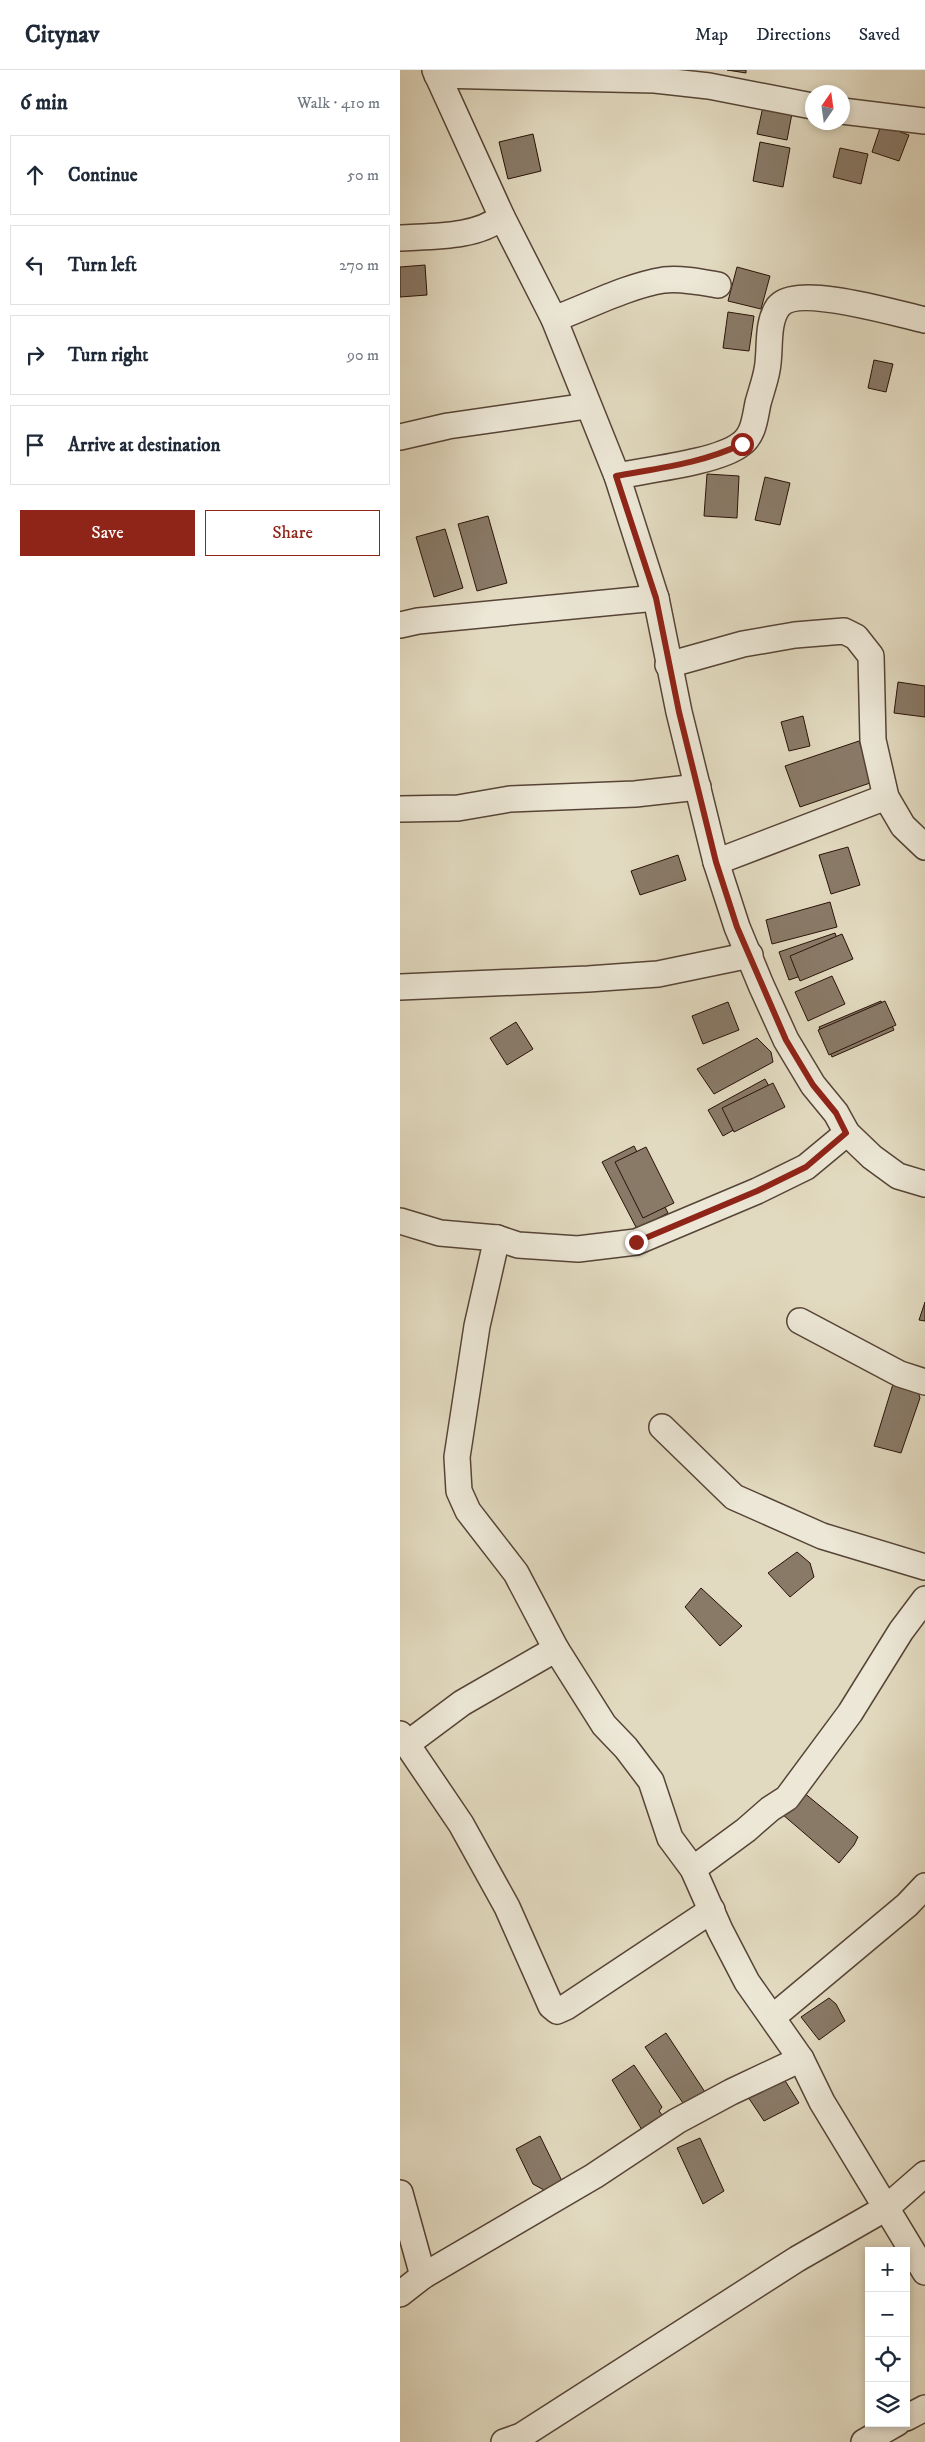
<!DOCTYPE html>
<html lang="en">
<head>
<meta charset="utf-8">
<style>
	body { margin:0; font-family:"IM FELL DW Pica",serif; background:#f2f2f3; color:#1f2937 }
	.controls { position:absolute; right:15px; bottom:15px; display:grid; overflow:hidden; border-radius:0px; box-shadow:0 2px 8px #0003 }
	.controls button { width:45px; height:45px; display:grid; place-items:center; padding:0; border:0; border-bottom:1px solid #e0e1e3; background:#fff; color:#1f2937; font:25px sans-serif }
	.compass { position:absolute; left:405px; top:15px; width:45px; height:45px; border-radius:50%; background:#fff; box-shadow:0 2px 8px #0003; rotate:13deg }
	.stop { position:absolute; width:15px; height:15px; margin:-11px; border:4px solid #8f2418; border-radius:50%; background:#fff }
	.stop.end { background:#8f2418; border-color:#fff; box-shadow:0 1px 5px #0008 }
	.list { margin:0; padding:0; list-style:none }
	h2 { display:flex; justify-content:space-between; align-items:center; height:65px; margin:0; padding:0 20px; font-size:21px }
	h2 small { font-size:16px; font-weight:400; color:#747a83 }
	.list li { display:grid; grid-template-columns:32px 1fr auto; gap:15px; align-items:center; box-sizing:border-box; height:80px; margin:0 10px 10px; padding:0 10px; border:1px solid #e0e1e3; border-radius:0px }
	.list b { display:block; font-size:19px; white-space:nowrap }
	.list em { font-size:16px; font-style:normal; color:#747a83 }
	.actions { display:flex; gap:10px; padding:15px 20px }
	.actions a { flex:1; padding:11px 0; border:1px solid #8f2418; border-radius:0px; text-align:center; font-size:18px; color:#8f2418 }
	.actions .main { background:#8f2418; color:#fff }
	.icon { flex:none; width:28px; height:28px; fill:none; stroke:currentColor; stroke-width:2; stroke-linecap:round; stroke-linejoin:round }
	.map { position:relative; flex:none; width:525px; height:2372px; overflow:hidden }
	header { display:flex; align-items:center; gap:30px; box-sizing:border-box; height:70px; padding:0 25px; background:#fff; border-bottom:1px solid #e0e1e3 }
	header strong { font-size:24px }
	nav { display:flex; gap:28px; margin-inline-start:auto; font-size:18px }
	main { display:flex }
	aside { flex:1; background:#fff }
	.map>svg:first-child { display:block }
	.building { fill:#897a68; stroke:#281208 }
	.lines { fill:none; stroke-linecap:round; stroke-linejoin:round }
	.minor-casing { stroke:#564436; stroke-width:28 }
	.minor { stroke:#ece7d6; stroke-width:25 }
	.route { stroke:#8f2418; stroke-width:6 }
</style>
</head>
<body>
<header>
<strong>Citynav</strong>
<nav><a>Map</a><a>Directions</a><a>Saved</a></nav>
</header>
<main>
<aside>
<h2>6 min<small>Walk · 410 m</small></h2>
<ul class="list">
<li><svg class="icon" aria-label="ahead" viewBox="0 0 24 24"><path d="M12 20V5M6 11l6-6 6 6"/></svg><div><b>Continue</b></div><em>50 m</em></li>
<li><svg class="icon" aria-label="left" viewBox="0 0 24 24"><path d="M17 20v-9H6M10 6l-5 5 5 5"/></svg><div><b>Turn left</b></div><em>270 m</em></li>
<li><svg class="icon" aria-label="right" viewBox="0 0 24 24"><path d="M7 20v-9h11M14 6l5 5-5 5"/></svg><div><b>Turn right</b></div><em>90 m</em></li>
<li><svg class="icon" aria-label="arrive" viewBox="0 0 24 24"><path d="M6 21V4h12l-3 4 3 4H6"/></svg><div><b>Arrive at destination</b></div></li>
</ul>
<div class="actions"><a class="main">Save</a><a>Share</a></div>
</aside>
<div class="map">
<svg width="525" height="2372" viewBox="0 0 525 2372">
	<rect width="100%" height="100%" fill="#e2dac0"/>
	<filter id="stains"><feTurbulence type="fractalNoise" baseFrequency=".004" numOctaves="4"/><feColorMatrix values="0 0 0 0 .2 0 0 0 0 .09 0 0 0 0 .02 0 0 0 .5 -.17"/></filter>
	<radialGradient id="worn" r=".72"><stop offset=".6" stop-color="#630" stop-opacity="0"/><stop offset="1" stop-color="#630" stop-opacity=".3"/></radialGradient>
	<g class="building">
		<polygon points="327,0 346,0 346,3"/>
		<polygon points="364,32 393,38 387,70 357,64"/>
		<polygon points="481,55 509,65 499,91 472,82"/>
		<polygon points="133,64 141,101 108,109 99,72"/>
		<polygon points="360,72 390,78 383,117 353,111"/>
		<polygon points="440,78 468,84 461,114 433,107"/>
		<polygon points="25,195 27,225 0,227 0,197"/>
		<polygon points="337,197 370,206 361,239 328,231"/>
		<polygon points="328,242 354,246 349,281 323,278"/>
		<polygon points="474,290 493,294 486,322 468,318"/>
		<polygon points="307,404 339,406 337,448 304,446"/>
		<polygon points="365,407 390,413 380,455 355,450"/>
		<polygon points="88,446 107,513 77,521 58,454"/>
		<polygon points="45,459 63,518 34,527 16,467"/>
		<polygon points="498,612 525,616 525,647 494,643"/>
		<polygon points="403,646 410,676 389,681 381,652"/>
		<polygon points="459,671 473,712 400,737 385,696"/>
		<polygon points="448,777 460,815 431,824 419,785"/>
		<polygon points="278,785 286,810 240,825 231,801"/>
		<polygon points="430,832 437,857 372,874 366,850"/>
		<polygon points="435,863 445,891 389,910 379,882"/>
		<polygon points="442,864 453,889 400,911 390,886"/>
		<polygon points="432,906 445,934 408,951 395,922"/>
		<polygon points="481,931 494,960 432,987 419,957"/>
		<polygon points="485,931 496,955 429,985 418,960"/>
		<polygon points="328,932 339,960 303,974 292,946"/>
		<polygon points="116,952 133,979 107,995 90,968"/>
		<polygon points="357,968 371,982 373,992 314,1024 297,999"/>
		<polygon points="365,1009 379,1034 323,1066 308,1040"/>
		<polygon points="373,1013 385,1037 334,1062 322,1038"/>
		<polygon points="234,1076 268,1143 237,1159 202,1092"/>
		<polygon points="246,1077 274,1133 243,1148 215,1092"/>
		<polygon points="525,1232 525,1251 519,1250"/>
		<polygon points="493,1314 518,1322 520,1328 501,1383 474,1376"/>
		<polygon points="397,1482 410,1493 414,1507 390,1527 368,1503"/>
		<polygon points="301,1518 342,1556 320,1576 285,1537"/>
		<polygon points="403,1722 458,1767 454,1775 439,1793 382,1744"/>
		<polygon points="429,1928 436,1934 445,1951 419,1970 401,1947"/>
		<polygon points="266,1963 305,2022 285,2036 245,1977"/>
		<polygon points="234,1995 262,2037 259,2041 263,2046 242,2060 212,2010"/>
		<polygon points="384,2009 399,2033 364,2051 348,2027"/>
		<polygon points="140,2066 162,2111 144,2120 133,2114 116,2079"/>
		<polygon points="300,2068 324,2121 303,2134 277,2078"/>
	</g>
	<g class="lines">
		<defs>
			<g id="minor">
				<polyline points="35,0 102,147 154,249 217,406 256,528 279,642 316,792 337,857 361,915 386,970 413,1015 436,1043 447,1063 472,1087 498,1106 525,1114"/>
				<polyline points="37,5 255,10 309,16 412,36"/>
				<polyline points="442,41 525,51"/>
				<path d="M0 168C33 166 76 168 102 147"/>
				<path d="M154 249C189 236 227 216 264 210 281 208 301 212 318 215"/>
				<polyline points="0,367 48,356 187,336"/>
				<path d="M217 406C246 400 319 392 341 374 354 365 355 347 358 333 361 322 365 311 367 300 371 281 366 254 378 237 396 213 498 244 525 250"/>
				<polyline points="0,555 18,551 256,528"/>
				<polyline points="268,595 343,574 395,565 444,561 456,567 471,586 473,670 486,727 503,756 525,777"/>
				<polyline points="0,739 58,738 110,729 235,724 298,717"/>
				<polyline points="316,792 486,727"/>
				<polyline points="0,917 188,909 258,904 350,885"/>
				<polyline points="0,1151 40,1163 97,1168 118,1175 178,1179 236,1172 357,1121 406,1097 447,1063"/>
				<polyline points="97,1168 77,1256 57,1387 59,1421 68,1441 116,1503 156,1579 204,1655 226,1678 251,1711 270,1768 293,1799 320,1860 347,1912 401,1989 422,2032 525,2202"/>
				<polyline points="400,1251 500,1304 525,1312"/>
				<polyline points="262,1357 334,1427 422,1466 525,1497"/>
				<polyline points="0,1664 61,1754 107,1837 151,1936 157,1941 166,1937 312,1840"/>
				<polyline points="7,1674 62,1633 156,1579"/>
				<polyline points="293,1799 346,1760 370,1739 387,1728 450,1643 501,1561 525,1529"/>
				<polyline points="373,1947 507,1835 525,1816"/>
				<polyline points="0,2123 23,2206"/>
				<polyline points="0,2224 23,2206 194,2106 277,2051 331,2022 401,1989"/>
				<polyline points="506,2348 525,2338"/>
				<polyline points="104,2372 121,2366 397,2189 486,2138 525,2104"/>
				<polyline points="464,2372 497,2353"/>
			</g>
		</defs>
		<use href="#minor" class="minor-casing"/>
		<use href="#minor" class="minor"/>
	</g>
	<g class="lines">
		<path class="route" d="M236 1172 357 1121 406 1097 446 1063 436 1043 413 1015 386 970 337 857 316 792 279 642 256 528 216 406C259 398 303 393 342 374"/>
	</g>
	<rect width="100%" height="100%" filter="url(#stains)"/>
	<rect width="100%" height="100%" fill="url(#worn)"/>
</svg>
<div class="controls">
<button>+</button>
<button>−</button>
<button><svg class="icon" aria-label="locate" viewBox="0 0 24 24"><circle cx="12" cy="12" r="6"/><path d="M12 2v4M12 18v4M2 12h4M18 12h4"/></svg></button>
<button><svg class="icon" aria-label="layers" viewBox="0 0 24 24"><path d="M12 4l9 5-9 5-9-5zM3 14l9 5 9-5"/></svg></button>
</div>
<svg class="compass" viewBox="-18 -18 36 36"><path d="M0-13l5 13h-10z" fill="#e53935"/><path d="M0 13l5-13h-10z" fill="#747a83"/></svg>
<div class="stop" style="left:342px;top:374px"></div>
<div class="stop end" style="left:236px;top:1172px"></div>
</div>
</main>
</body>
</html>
